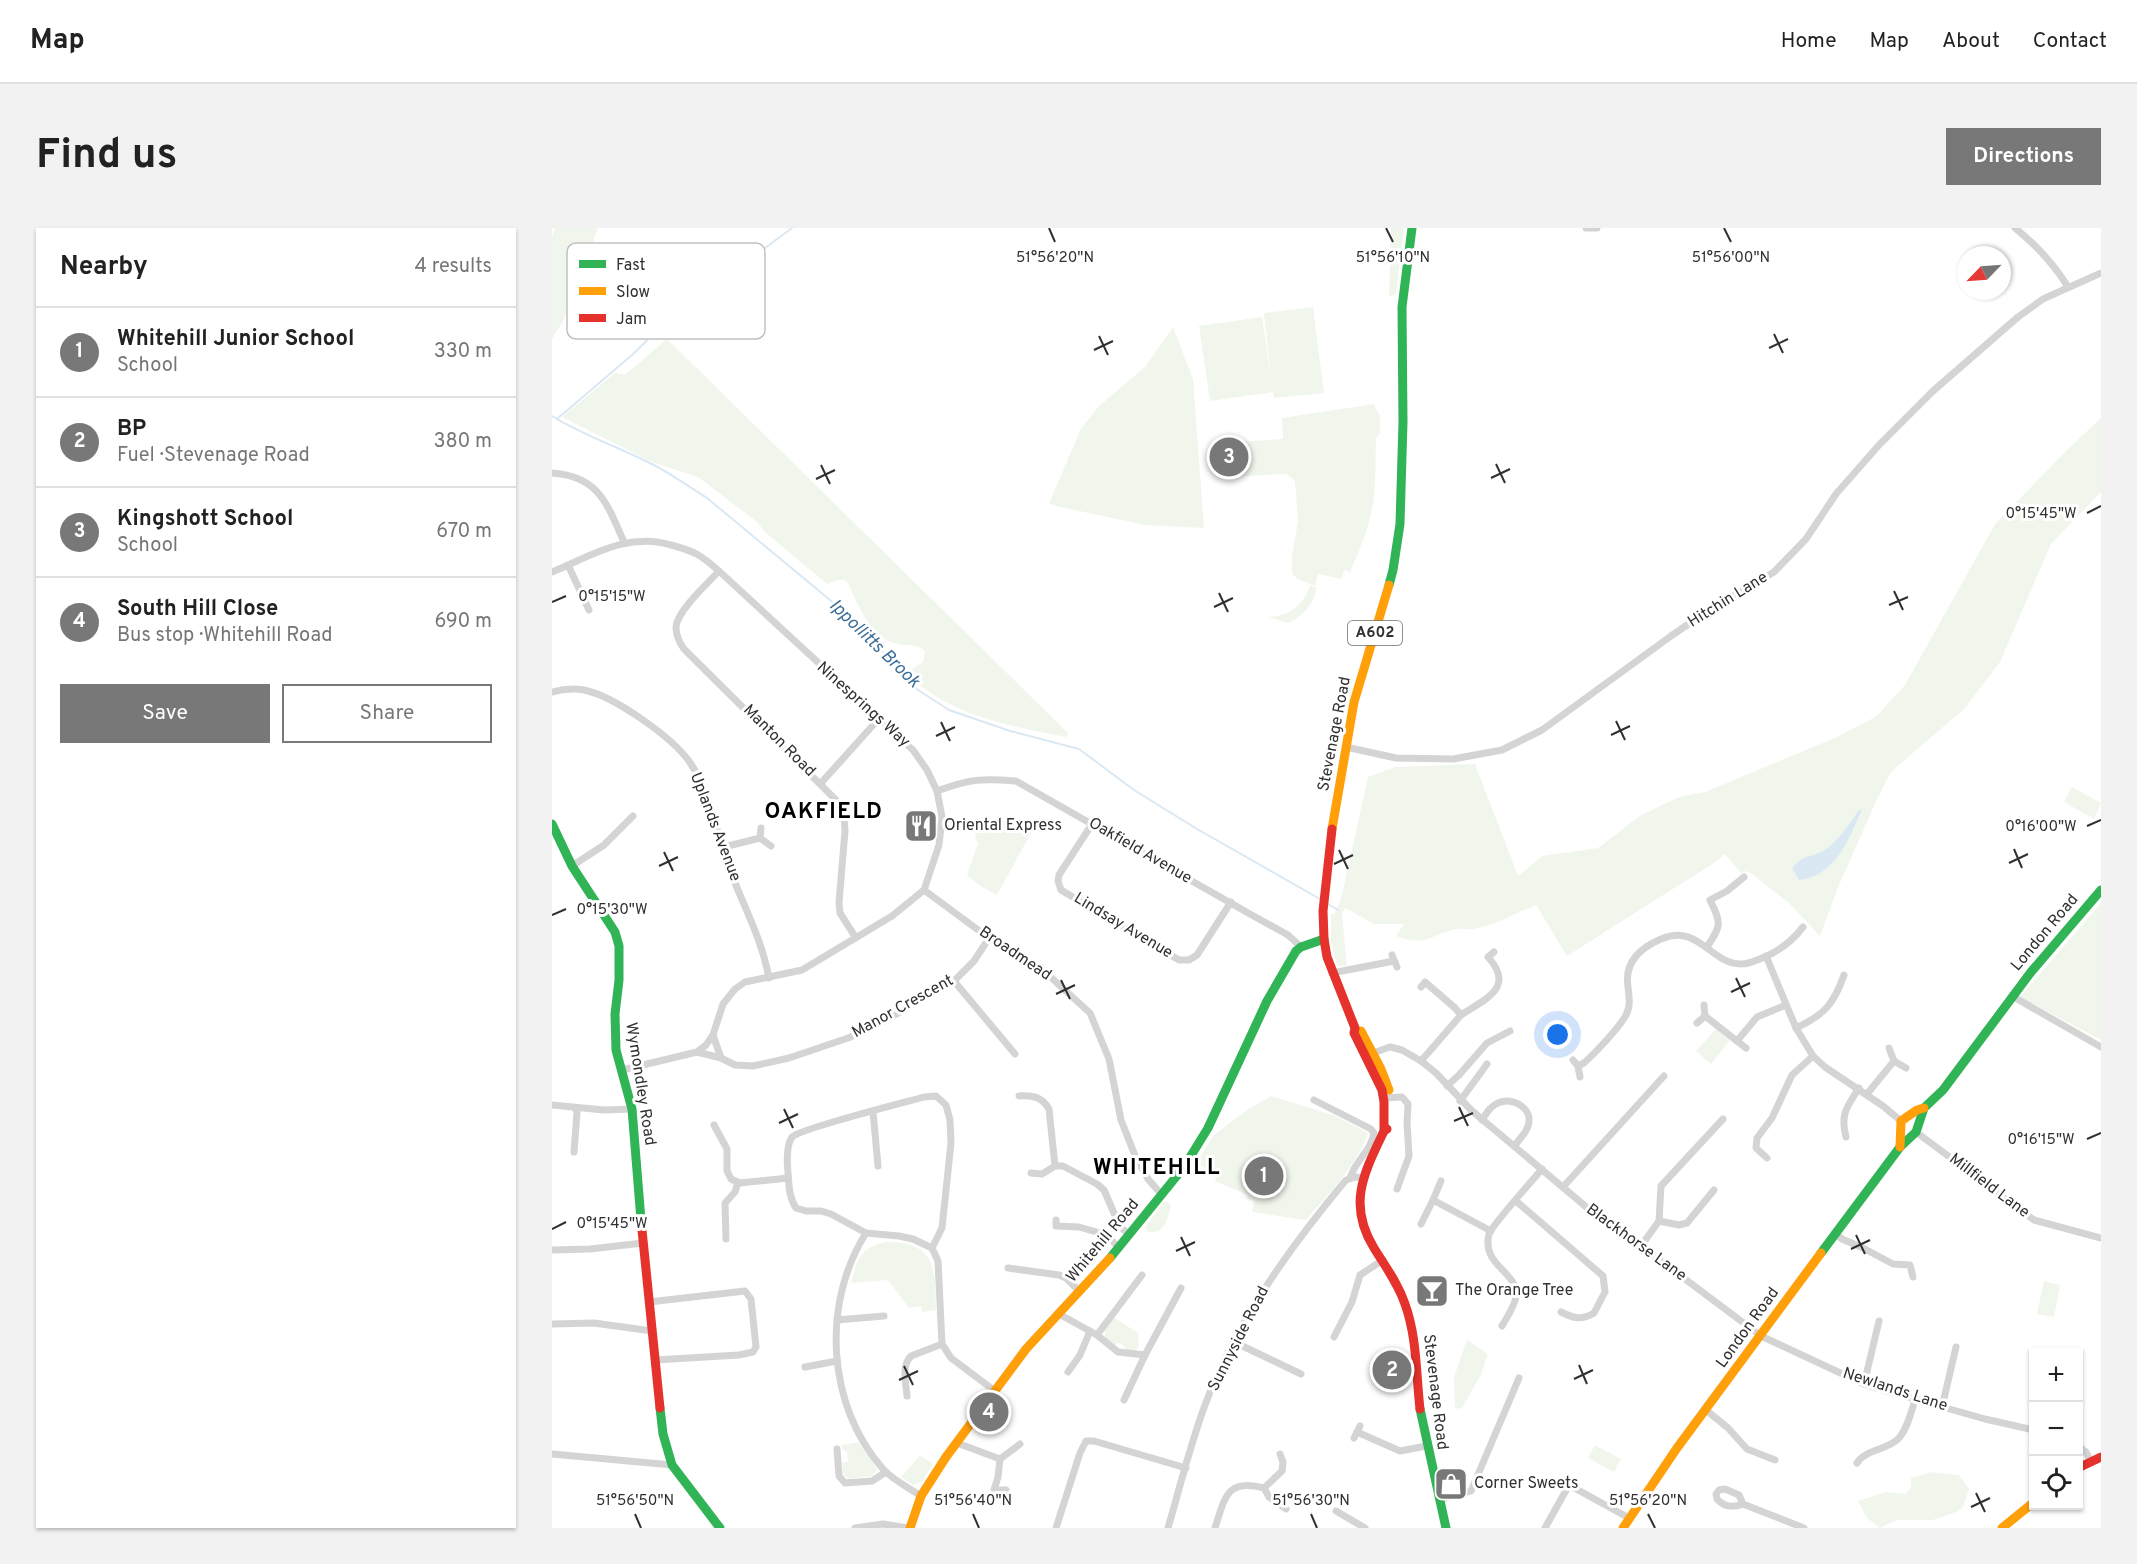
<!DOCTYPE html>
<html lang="en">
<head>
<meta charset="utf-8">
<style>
	body { margin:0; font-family:Overpass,sans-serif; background:#f2f2f2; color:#222 }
	.controls { position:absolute; right:18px; bottom:18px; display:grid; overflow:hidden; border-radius:0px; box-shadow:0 2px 4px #0004 }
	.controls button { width:54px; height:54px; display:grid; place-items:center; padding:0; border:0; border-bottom:2px solid #e0e0e0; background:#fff; color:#222; font:30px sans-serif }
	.compass { position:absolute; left:1405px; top:18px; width:54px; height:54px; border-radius:50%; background:#fff; box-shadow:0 2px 4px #0004; rotate:245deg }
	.you { position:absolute; left:1006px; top:807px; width:21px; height:21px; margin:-15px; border:4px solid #fff; border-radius:50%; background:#1a73e8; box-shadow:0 0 0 9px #1a73e833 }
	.badge { display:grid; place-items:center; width:39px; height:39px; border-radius:50%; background:#787878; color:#fff; font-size:20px; font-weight:700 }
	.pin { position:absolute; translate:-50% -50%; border:3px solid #fff; box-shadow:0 2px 6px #0006 }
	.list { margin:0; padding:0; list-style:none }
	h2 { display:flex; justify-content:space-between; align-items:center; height:78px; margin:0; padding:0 24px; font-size:26px }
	h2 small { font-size:20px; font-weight:400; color:#767676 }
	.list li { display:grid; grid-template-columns:39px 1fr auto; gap:18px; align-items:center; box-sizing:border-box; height:90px; padding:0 24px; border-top:2px solid #e0e0e0 }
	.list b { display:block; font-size:22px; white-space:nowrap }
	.list p { margin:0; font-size:20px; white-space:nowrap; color:#767676 }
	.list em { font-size:20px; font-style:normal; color:#767676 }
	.actions { display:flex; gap:12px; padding:18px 24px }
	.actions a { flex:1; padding:14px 0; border:2px solid #787878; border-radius:0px; text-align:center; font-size:21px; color:#787878 }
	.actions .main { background:#787878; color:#fff }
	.icon { flex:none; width:33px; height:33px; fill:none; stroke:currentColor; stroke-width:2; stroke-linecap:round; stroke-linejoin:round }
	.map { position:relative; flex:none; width:1549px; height:1300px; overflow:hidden; border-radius:0px }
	header { display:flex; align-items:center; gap:36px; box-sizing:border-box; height:84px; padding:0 30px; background:#fff; border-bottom:2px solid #e0e0e0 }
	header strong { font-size:28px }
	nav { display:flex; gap:33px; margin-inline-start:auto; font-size:21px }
	.intro { display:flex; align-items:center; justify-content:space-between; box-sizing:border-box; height:144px; padding:0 36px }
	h1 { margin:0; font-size:42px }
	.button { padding:15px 27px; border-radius:0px; background:#787878; color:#fff; font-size:21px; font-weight:700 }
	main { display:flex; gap:36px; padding:0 36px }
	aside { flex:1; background:#fff; border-radius:0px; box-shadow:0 2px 4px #0004 }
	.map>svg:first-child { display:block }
	.green { fill:#f1f6ed }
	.water { fill:#dae8f3 }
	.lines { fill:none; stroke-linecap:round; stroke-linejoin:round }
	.stream { stroke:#dae8f3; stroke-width:2 }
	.street { stroke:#d4d4d4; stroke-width:7 }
	.fast { stroke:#30b455; stroke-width:9 }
	.slow { stroke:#ff9f0a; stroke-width:9 }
	.jam { stroke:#e5322d; stroke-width:9 }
	.ticks { fill:none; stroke:#303030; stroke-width:2 }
	.labels { text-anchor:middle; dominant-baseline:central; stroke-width:6; stroke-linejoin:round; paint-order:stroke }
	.shield { fill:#fff; stroke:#6e6e6e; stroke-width:1.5 }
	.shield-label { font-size:15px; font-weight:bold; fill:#303030 }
	.street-label { font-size:16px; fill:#303030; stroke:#fff }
	.poi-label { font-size:16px; fill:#303030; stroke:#fff; text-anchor:start }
	.water-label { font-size:18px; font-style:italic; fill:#3b6e96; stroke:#fff }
	.district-label { font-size:22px; font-weight:bold; letter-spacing:1.5px; fill:#000; stroke:#fff }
	.key { fill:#fff; stroke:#c1c1c1; stroke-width:1.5 }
	.key-label { font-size:16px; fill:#303030 }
	.ticks-label { font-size:15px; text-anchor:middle; fill:#303030; stroke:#fff; stroke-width:6; stroke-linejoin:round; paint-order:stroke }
</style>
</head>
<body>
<header>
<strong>Map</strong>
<nav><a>Home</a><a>Map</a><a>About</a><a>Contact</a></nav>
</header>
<div class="intro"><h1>Find us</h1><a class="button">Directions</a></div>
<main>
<aside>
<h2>Nearby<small>4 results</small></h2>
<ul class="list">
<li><span class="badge">1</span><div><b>Whitehill Junior School</b><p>School</p></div><em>330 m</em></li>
<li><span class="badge">2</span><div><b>BP</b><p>Fuel · Stevenage Road</p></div><em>380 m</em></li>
<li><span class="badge">3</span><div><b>Kingshott School</b><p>School</p></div><em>670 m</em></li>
<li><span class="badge">4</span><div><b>South Hill Close</b><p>Bus stop · Whitehill Road</p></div><em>690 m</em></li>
</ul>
<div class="actions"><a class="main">Save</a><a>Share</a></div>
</aside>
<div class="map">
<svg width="1549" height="1300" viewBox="0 0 1549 1300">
	<rect width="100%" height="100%" fill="#fff"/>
	<g class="green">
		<polygon points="3,0 46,0 11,93 0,111 0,9"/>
		<polygon points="839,0 852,0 844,67 837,68"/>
		<polygon points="761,79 772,165 722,170 721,164 658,173 647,98 710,89 719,149 712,85"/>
		<polygon points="621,99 641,151 652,300 593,297 504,278 497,275 529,201 546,179 593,139"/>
		<path d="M115 111 516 505 515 509C458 498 397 488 354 445L371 434 373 423C360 414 359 419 346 416 316 410 307 376 294 352H286L275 356 213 304 205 294 146 249 100 234 10 189 63 145 73 147Z"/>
		<path d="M822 176 828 189V206L824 209C823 234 825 261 819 285 815 306 806 325 798 344L792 342 790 351 766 346 763 358C755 353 747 354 740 346V328L746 293 743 253 734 246 671 249 669 215 731 211 730 190Z"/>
		<path d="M1549 190V264L1499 316 1448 434 1413 480 1339 544 1326 569 1287 657 1268 708 1237 675 1200 646 1194 643 1189 645 1173 626 1162 635 1015 728 984 677C964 685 943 697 922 701 915 702 909 700 903 701 876 708 874 719 844 708L852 696H822L793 680 790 686 795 738H785L779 714V686H782L789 671 816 549 843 539 923 536 966 648 990 628 1046 620 1089 587 1127 569 1153 564 1285 509 1325 488 1353 457 1443 296 1516 221Z"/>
		<path d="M758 357 765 360C761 377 751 388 736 395L716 389C737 388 752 378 758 357Z"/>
		<polygon points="1520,559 1549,575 1542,591 1512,574"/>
		<polygon points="447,591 479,605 445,667 430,659 415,647 426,616 423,607 425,596"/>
		<polygon points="1549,675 1549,812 1468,769"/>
		<polygon points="1164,801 1178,812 1159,836 1144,823"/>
		<path d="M719 868 781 887 816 905C805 938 776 966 754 992L700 984 702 973 695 971 696 967 665 954 663 951 665 944 643 936 662 907 695 882Z"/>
		<path d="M612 974H617L619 979C615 992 612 1007 596 1004L593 999Z"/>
		<path d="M334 1014C385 1014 383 1041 384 1082L370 1084 369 1078 357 1080 336 1052 299 1055C306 1032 307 1020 334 1014Z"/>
		<polygon points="1492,1053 1508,1057 1502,1089 1485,1086"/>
		<polygon points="561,1089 586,1105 587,1118 584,1122 574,1123 571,1117 567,1115 562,1117 553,1110 553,1100"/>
		<polygon points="915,1112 936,1126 929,1146 910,1180 903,1181 902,1149"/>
		<polygon points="306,1214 326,1242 320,1248 296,1251 291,1245 290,1235 296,1233 295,1223 291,1222 289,1217"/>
		<polygon points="1043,1217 1069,1231 1062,1244 1036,1230"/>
		<polygon points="368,1227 381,1236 370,1254 361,1257 349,1249"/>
		<polygon points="1380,1244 1407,1247 1417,1261 1411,1279 1404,1284 1381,1292 1345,1292 1328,1300 1315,1290 1306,1273 1334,1264 1353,1266 1359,1260 1359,1250"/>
	</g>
	<path class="water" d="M1307 582H1310C1296 612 1284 648 1247 652L1240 640C1253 626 1253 631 1269 624 1283 618 1298 595 1307 582Z"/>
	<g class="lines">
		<g class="stream">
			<path d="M0 188C31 207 66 219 98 235 118 245 136 258 155 270L307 396 349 445 366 462 397 482 458 503 527 521 582 562 645 601 768 671"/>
			<polyline points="5,191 80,127 115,93 240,0"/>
			<polyline points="776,676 786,682"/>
		</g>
		<g class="street">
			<polyline points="1034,0 1045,0"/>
			<path d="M1463 0C1484 17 1502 36 1516 59"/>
			<path d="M0 245C47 248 55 276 72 314"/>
			<polyline points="16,337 37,382"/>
			<path d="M167 343C156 355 125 383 124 399 124 407 127 414 132 421L284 572 292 588 293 603 287 675 288 685 304 710"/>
			<path d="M0 344C39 328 75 304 119 317 142 323 149 327 167 343L361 522 375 542 385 563 390 589 387 617 372 662 340 688 250 742 193 754 183 761 171 776 161 807 154 817 145 824 70 842"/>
			<path d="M0 464C11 461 20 460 32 462 62 468 122 510 139 536 158 565 164 602 175 634 189 674 209 707 217 750"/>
			<polyline points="794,519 844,530 901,531 950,522 990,502 1119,408 1157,382 1222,344 1254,311 1284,266 1327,217 1381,163 1466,89 1491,71 1549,45"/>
			<polyline points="269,555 323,495 327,493"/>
			<path d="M385 563C418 551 430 550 464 553L698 686 736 707 749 719"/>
			<polyline points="540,596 507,647 506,653 509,662 627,732 637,732 645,727 679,674"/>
			<polyline points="208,610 209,600"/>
			<polyline points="172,619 208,610 219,618"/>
			<polyline points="20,638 52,617 81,588"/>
			<polyline points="372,662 437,710 493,744 538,785 557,831 569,892 584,930 596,951 609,966"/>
			<path d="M1155 719C1169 698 1170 696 1158 672L1175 663 1192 649"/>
			<polyline points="840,727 845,739"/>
			<polyline points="1214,728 1244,800 1261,828 1273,839 1331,878 1349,893"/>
			<polyline points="780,745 842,733"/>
			<polyline points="402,753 463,826"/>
			<polyline points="869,759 873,754 903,780 909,787 869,833"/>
			<polyline points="1460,768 1549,819"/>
			<polyline points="1152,777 1153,788"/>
			<path d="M909 787C933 771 964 760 936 729L942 724"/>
			<polyline points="1145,795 1153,788 1185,813 1205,789 1234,777"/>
			<path d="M1244 800C1272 787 1282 776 1292 747"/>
			<polyline points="161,807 169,830"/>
			<polyline points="1185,813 1194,820"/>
			<polyline points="145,824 169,830 183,837 201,838 237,830 296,810 318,801 402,753 422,733 437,710"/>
			<polyline points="818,826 838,819 850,822 869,833 884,845 919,882 1051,993 1089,1018 1209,1108 1312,1156 1334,1163 1433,1191 1482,1202"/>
			<path d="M1021 832 1026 838 1032 835C1043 825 1068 799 1074 787 1079 778 1077 768 1076 759 1072 735 1088 720 1109 711 1147 695 1158 736 1189 736 1198 736 1207 731 1215 728 1230 721 1241 712 1251 699"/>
			<polyline points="1342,833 1354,840"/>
			<polyline points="1026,838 1028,849"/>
			<polyline points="895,858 907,847 935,815 958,803"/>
			<polyline points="1315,866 1342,833 1337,820"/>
			<path d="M467 868C481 867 490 869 497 881L503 938"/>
			<polyline points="832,870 850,869 856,876 855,895 857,928 845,961"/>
			<path d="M762 872 819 901 822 905C819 923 803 933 798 950"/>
			<polyline points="908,873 935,836"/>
			<polyline points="0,877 52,882 80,881"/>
			<polyline points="321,884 326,938"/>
			<path d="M930 892C934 886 938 878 946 875 961 868 982 881 976 898 974 905 967 912 962 918"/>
			<polyline points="162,897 175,921 175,943 179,951 188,955 236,950"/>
			<polyline points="1364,904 1482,992 1549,1010"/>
			<path d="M1294 909C1288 886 1295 879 1307 860"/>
			<polyline points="22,924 25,884 23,880"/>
			<polyline points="1215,930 1204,920 1205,910 1220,890 1240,847 1261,828"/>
			<polyline points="479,945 490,946 503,938 511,938 545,956 552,962 568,999 576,1005"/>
			<polyline points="889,953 881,972 939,1003"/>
			<polyline points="1011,959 1112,848"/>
			<path d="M964 973 1051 1048 1053 1064 1042 1085C1029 1093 1021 1090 1009 1084"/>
			<polyline points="504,992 504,998 527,999 555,1007 566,1019"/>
			<polyline points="1107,993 1127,997 1135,995 1162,962"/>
			<polyline points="869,996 881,972"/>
			<path d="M314 1005C269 1076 275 1178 331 1241 341 1252 357 1260 369 1268"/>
			<polyline points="1284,1006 1290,1011 1311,1020 1341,1036 1358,1037 1361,1049"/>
			<polyline points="174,1011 173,975 183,964 186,954"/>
			<polyline points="1089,1018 1107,993 1109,958 1171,891"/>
			<path d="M380 1020 390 1000 399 915 398 892 394 877 384 868 372 869C354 874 247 901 240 909 234 918 235 935 236 945 237 957 237 970 244 980L254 983H269L279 986 314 1005 347 1008 361 1011 380 1020 386 1033 390 1116 399 1130 443 1163"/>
			<polyline points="0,1022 38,1021 91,1015"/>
			<polyline points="456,1040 507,1047 514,1050 528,1064"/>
			<polyline points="97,1074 193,1063 199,1071 204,1119 201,1124 187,1127 103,1132"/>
			<polyline points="507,1086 545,1107 566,1124 593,1127 629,1060"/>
			<polyline points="285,1092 332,1088"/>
			<polyline points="0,1096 42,1095 100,1103"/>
			<path d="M950 1098C955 1089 963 1078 964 1068 966 1043 929 1038 937 1006 940 997 981 952 990 941"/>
			<polyline points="545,1107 590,1047"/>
			<polyline points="782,1109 800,1074 808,1047 831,1032"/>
			<polyline points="682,1114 749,1146"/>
			<polyline points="253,1139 285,1133"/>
			<polyline points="516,1144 528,1127 538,1103"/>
			<polyline points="1312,1156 1327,1093"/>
			<path d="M355 1168C354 1155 349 1138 359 1128L390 1116"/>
			<polyline points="572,1172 593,1127"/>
			<polyline points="1390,1179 1404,1119"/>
			<polyline points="1154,1182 1176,1200 1195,1221 1223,1232"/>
			<polyline points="805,1204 848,1223 874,1218"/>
			<polyline points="802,1210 808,1198"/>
			<polyline points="405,1215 448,1231 468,1216"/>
			<polyline points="1526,1218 1534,1224 1539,1234"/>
			<polyline points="285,1221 287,1248 293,1255 320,1253 334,1244"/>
			<polyline points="0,1226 120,1237"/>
			<polyline points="448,1231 446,1249 442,1262 454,1262"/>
			<path d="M1305 1235C1314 1221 1335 1222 1346 1211 1355 1202 1359 1184 1363 1172"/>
			<polyline points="712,1260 730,1243 731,1234 728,1226"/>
			<polyline points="887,1272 919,1263 967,1150"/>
			<path d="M1191 1276 1187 1267 1173 1261 1167 1262 1164 1266 1165 1271C1172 1279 1181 1280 1191 1276L1252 1300"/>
			<polyline points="784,1283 813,1300"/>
			<polyline points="303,1300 331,1296 356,1300"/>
			<polyline points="504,1300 528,1225 534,1213 542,1213 634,1240"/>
			<path d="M616 1300C628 1259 638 1217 653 1177 684 1094 738 1019 794 952L804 949 812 950"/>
			<path d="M663 1300C673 1269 675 1250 712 1260L717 1269 734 1281"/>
			<polyline points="993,1300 1017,1257 1077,1290"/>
		</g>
		<g class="fast">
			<polyline points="837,357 841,342 848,296 851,194 850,79 860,0"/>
			<polyline points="0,596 20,638 63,704 67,718 67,752 63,786 64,822 80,881 89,992"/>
			<polyline points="1269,1025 1348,919 1364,904 1372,880 1391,862 1479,744 1549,662"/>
			<polyline points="558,1030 632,939 656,900 715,773 744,723 749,719 772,711"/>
			<polyline points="108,1180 111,1206 120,1237 168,1300"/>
			<polyline points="868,1181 894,1300"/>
		</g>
		<g class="slow">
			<polyline points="780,601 802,474 837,357"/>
			<polyline points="809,803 829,841 837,862"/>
			<polyline points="1348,919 1349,893 1365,882 1372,880"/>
			<polyline points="358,1300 369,1268 394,1229 474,1121 558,1030"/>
			<polyline points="1071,1300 1125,1220 1269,1025"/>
			<polyline points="1450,1300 1482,1274"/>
		</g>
		<g class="jam">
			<polyline points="780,601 771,683 772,711 775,729 803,800 802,805 830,862 832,874 832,903"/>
			<path d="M835 901 832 903C812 945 795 976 822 1020 833 1038 846 1055 853 1076 865 1109 864 1146 868 1181"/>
			<polyline points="89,992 108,1180"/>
			<polyline points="1526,1240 1549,1229"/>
		</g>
	</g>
	<path class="ticks" d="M497 0 503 14M834 0 841 14M1172 0 1179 14M1222 106 1231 125M547 108 556 127M1217 120 1236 111M542 122 561 113M944 236 953 255M269 237 278 256M939 250 958 241M264 251 283 242M1535 285 1549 278M1342 363 1351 382M667 365 676 384M0 374 14 368M1337 377 1356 369M662 379 681 370M1064 493 1073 512M389 494 398 513M1059 507 1078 498M384 508 403 499M1535 598 1549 592M1462 621 1470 640M787 622 796 641M112 624 121 643M1457 635 1476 626M782 636 801 627M107 638 126 629M0 687 14 681M1184 750 1193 769M509 752 518 771M1179 764 1198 755M504 766 523 757M907 879 916 898M232 881 241 900M902 893 921 885M227 895 246 886M1535 911 1549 905M0 1001 14 994M1304 1007 1313 1026M629 1009 638 1028M1299 1021 1318 1012M624 1023 643 1014M1027 1137 1035 1156M352 1138 361 1157M1022 1151 1041 1142M347 1152 366 1143M1424 1265 1433 1284M1419 1279 1438 1270M83 1286 89 1300M421 1286 427 1300M759 1286 765 1300M1096 1286 1103 1300"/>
	<defs>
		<symbol id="restaurant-square" viewBox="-11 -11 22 22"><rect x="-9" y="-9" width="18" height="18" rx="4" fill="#787878" stroke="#fff"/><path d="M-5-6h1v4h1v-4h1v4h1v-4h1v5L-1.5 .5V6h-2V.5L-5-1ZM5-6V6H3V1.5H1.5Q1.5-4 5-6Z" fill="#fff"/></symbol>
		<symbol id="bar-square" viewBox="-11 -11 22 22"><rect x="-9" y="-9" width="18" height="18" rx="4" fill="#787878" stroke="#fff"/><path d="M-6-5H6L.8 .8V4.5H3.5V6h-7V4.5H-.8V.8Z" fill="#fff"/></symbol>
		<symbol id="shop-square" viewBox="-11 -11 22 22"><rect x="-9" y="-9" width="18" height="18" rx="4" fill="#787878" stroke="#fff"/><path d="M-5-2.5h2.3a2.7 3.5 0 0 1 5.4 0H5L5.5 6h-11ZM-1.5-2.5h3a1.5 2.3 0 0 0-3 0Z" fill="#fff"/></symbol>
	</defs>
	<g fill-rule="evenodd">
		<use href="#restaurant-square" x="350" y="579" width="38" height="38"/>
		<use href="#bar-square" x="861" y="1044" width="38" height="38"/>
		<use href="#shop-square" x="880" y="1237" width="38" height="38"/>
	</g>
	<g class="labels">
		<rect class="shield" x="796" y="393" width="54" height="24" rx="4.5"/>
		<g class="shield-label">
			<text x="823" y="405">A602</text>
		</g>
		<g class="street-label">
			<text transform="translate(1176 372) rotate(-32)">Hitchin Lane</text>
			<text transform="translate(311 477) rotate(42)">Ninesprings Way</text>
			<text transform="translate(783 506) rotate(-79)">Stevenage Road</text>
			<text transform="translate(227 513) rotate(45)">Manton Road</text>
			<text transform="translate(163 599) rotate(69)">Uplands Avenue</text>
			<text transform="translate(588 623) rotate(30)">Oakfield Avenue</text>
			<text transform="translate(571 698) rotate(31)">Lindsay Avenue</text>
			<text transform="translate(1493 705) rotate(-50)">London Road</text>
			<text transform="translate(463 726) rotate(34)">Broadmead</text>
			<text transform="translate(351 779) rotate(-29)">Manor Crescent</text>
			<text transform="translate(88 856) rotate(81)">Wymondley Road</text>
			<text transform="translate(1437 958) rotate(37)">Millfield Lane</text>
			<text transform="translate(551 1013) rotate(-50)">Whitehill Road</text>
			<text transform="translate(1084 1015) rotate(36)">Blackhorse Lane</text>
			<text transform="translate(1196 1100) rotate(-54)">London Road</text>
			<text transform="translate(687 1111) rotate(-63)">Sunnyside Road</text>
			<text transform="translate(1343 1162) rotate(18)">Newlands Lane</text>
			<text transform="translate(883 1164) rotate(83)">Stevenage Road</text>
		</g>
		<g class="poi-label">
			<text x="392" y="598">Oriental Express</text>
			<text x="903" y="1063">The Orange Tree</text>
			<text x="922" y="1256">Corner Sweets</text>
		</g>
		<g class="water-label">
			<text transform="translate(322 416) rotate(44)">Ippollitts Brook</text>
		</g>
		<g class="district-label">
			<text x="272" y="584">OAKFIELD</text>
			<text x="605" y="940">WHITEHILL</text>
		</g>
	</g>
	<rect x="15" y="15" width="198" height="96" rx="9" class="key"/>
	<rect x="27" y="32" width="27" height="8" fill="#30b455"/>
	<rect x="27" y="59" width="27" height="8" fill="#ff9f0a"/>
	<rect x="27" y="86" width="27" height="8" fill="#e5322d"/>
	<g class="key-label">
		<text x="64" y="42">Fast</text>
		<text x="64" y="69">Slow</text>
		<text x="64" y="96">Jam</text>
	</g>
	<g class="ticks-label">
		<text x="503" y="34">51°56'20"N</text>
		<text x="841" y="34">51°56'10"N</text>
		<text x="1179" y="34">51°56'00"N</text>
		<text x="1489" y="290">0°15'45"W</text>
		<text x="60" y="373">0°15'15"W</text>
		<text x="1489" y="603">0°16'00"W</text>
		<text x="60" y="686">0°15'30"W</text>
		<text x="1489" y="916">0°16'15"W</text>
		<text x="60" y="1000">0°15'45"W</text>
		<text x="421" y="1277">51°56'40"N</text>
		<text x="759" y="1277">51°56'30"N</text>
		<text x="1096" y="1277">51°56'20"N</text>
		<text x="83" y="1277">51°56'50"N</text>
	</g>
</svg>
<div class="controls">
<button>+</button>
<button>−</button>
<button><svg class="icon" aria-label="locate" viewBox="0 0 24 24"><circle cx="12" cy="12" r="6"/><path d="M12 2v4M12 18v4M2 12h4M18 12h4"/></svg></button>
</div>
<svg class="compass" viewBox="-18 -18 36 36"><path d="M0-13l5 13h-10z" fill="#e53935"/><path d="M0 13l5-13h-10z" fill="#767676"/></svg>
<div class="you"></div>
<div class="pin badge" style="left:712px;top:948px">1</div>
<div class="pin badge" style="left:840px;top:1142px">2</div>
<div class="pin badge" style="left:677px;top:229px">3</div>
<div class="pin badge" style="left:437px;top:1184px">4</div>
</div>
</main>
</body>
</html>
